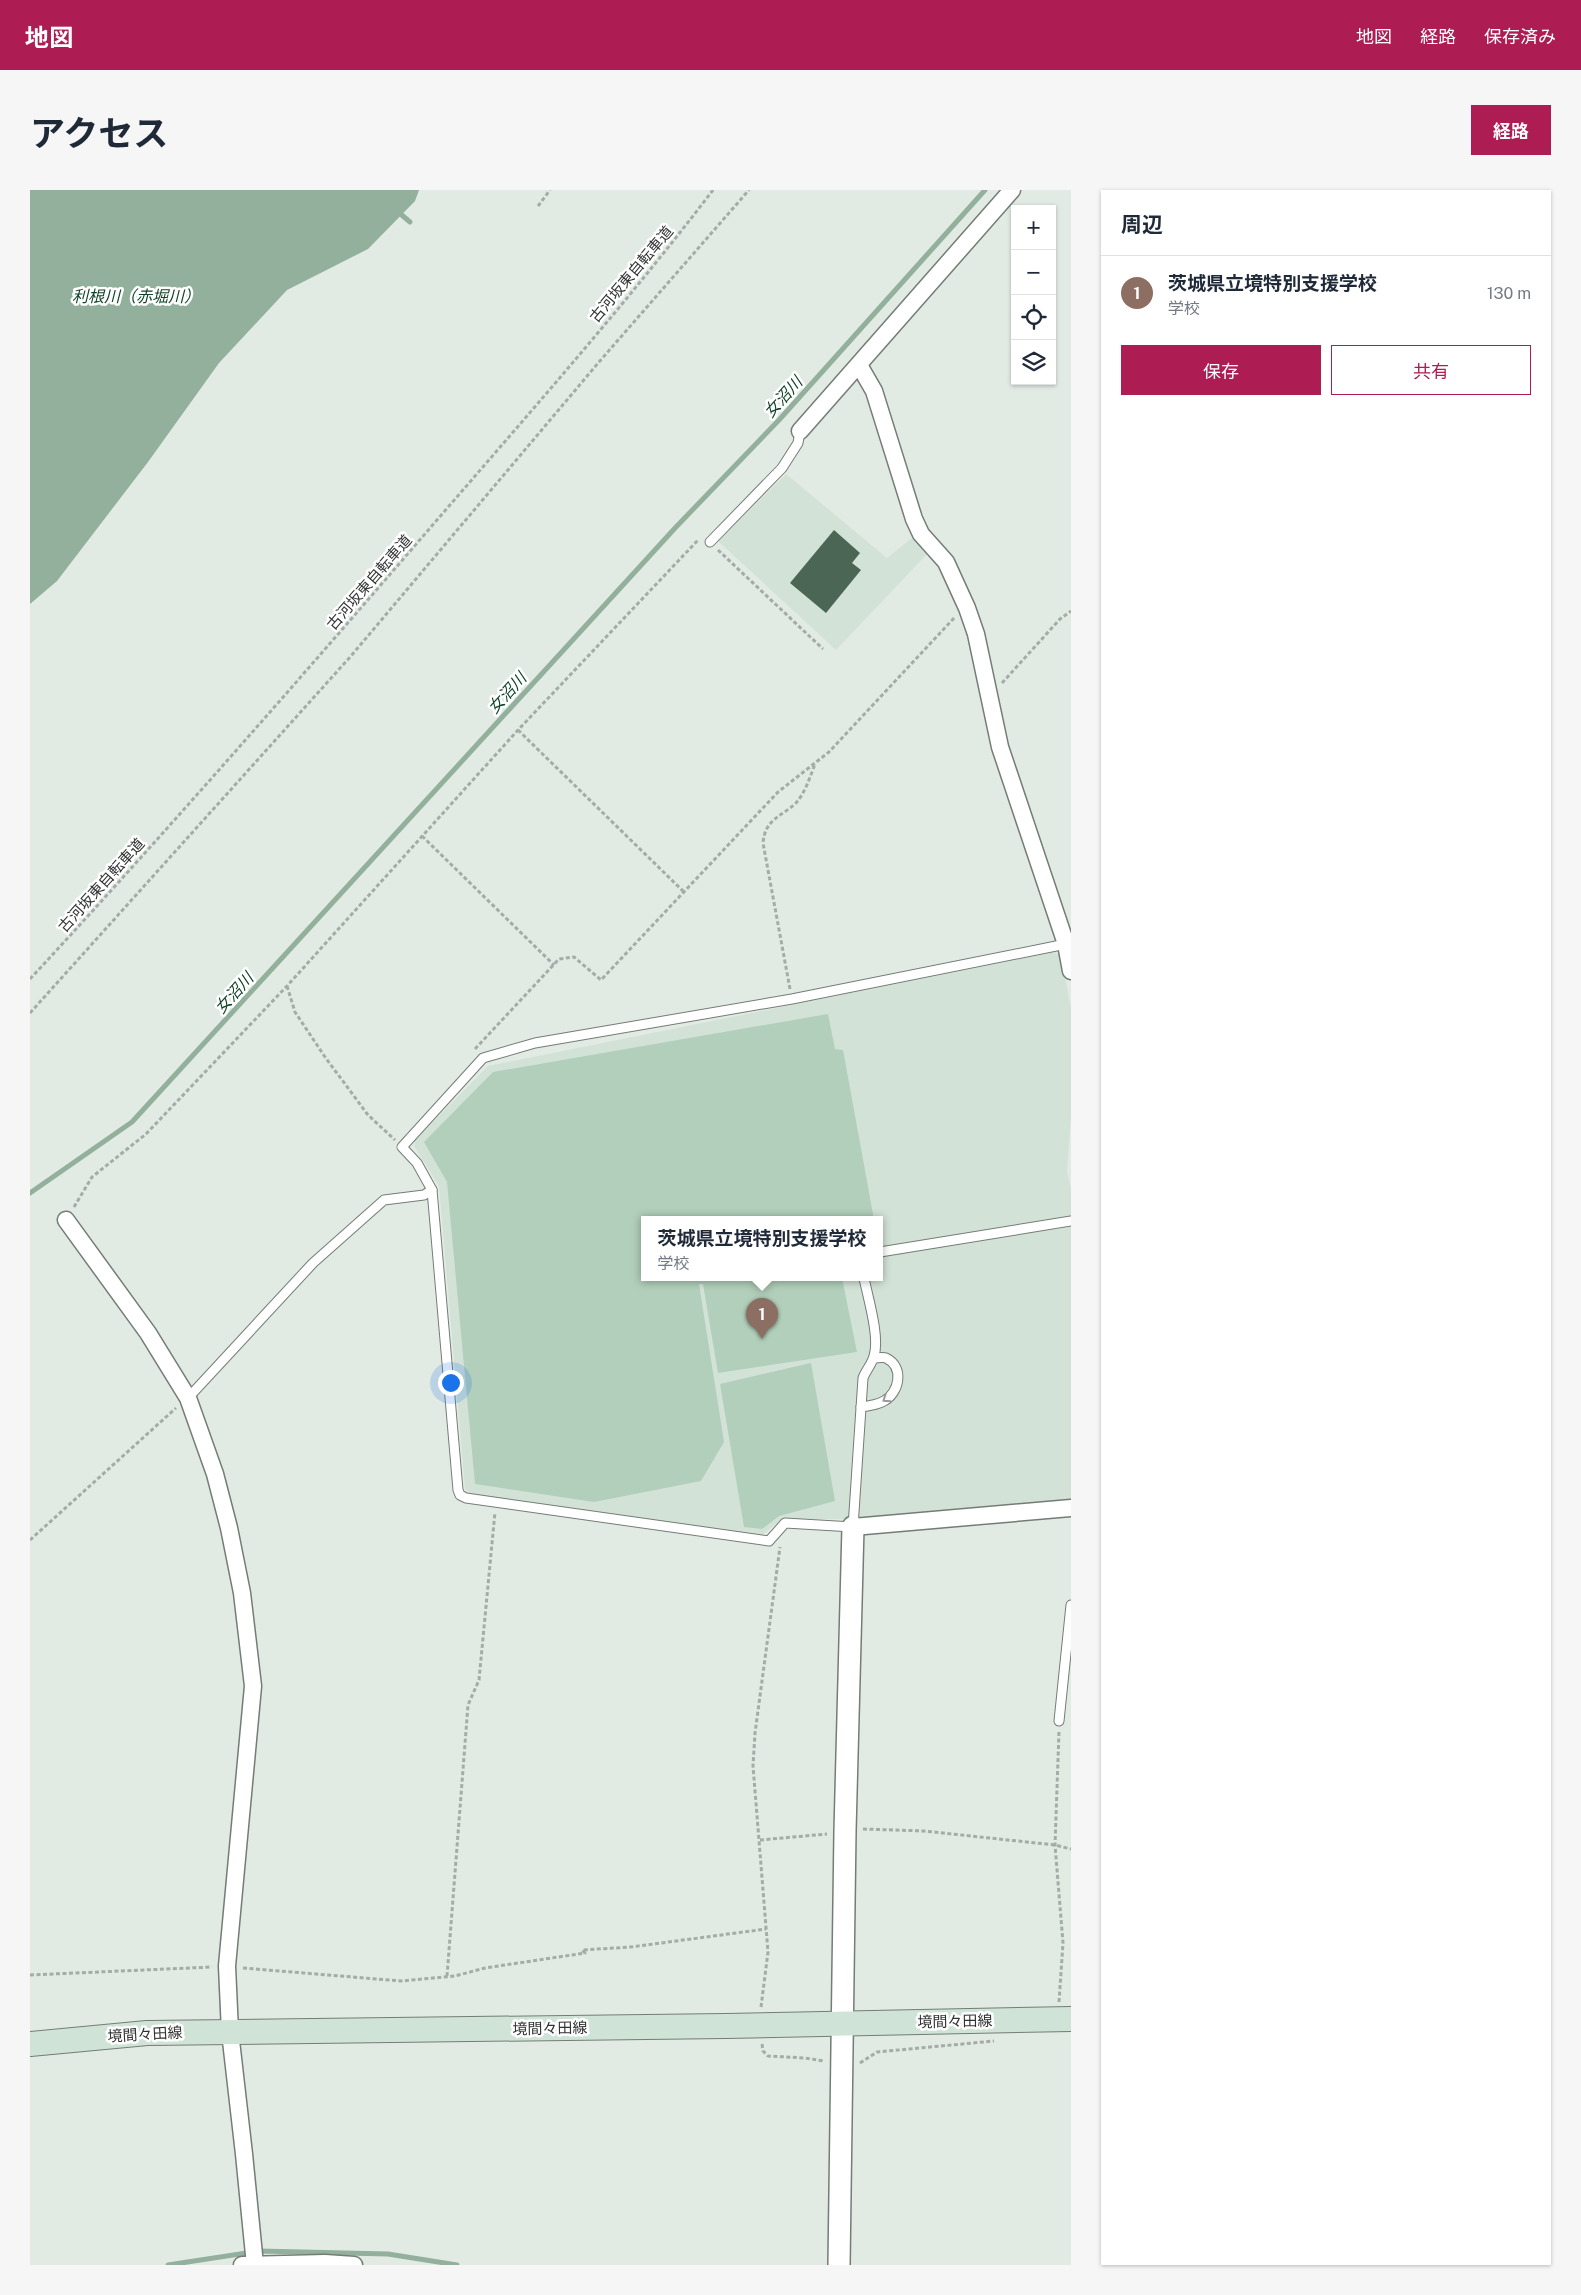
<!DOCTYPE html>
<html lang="ja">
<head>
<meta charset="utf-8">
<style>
	body { margin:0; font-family:"Public Sans","Noto Sans JP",sans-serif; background:#f6f6f7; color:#1f2937 }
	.controls { position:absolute; right:15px; top:15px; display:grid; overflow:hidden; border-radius:0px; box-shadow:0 1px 4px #0004 }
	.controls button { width:45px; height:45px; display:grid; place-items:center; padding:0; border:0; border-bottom:1px solid #e0e1e3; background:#fff; color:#1f2937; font:25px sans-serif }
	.you { position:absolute; left:420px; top:1192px; width:18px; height:18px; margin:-12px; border:4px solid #fff; border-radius:50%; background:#1a73e8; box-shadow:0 0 0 8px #1a73e833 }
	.badge { display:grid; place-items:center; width:32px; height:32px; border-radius:50%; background:#ad1d54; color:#fff; font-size:16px; font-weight:700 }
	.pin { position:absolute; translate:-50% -41px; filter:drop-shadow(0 1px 2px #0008) }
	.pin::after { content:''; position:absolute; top:26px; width:18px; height:15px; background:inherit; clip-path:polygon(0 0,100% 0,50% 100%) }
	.popup { position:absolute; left:611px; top:1026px; width:242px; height:65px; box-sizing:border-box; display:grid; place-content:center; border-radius:0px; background:#fff; filter:drop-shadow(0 1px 4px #0005); font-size:16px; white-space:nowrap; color:#747a83 }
	.popup b { font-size:19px; color:#1f2937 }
	.popup::after { content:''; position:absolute; left:50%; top:100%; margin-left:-10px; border:10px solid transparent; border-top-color:#fff }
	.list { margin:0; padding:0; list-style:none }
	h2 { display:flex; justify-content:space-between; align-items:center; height:65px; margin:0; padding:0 20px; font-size:21px }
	h2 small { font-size:16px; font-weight:400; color:#747a83 }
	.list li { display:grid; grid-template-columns:32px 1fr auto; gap:15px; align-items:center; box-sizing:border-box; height:75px; padding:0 20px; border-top:1px solid #e0e1e3 }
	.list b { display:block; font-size:19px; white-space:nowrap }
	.list p { margin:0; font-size:16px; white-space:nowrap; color:#747a83 }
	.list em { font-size:16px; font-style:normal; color:#747a83 }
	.actions { display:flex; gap:10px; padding:15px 20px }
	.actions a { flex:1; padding:11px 0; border:1px solid #ad1d54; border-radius:0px; text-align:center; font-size:18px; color:#ad1d54 }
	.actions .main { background:#ad1d54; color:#fff }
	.icon { flex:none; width:28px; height:28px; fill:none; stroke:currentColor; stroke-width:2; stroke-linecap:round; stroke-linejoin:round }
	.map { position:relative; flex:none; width:1041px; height:2075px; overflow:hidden; border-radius:0px }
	header { display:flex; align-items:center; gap:30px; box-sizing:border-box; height:70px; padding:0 25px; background:#ad1d54; color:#fff }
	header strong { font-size:24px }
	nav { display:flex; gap:28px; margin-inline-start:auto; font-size:18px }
	.intro { display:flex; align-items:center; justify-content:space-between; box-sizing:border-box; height:120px; padding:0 30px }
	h1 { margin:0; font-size:35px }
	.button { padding:12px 22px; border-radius:0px; background:#ad1d54; color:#fff; font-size:18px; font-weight:700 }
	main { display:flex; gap:30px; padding:0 30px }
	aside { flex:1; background:#fff; border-radius:0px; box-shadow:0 1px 4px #0004 }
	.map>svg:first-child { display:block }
	.built { fill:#d3e2d7; fill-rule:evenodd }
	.green { fill:#b1cfba }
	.water { fill:#92b09b }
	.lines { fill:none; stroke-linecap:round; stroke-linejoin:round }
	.stream { stroke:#92b09b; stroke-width:5 }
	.building { fill:#4b6654 }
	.service-casing { stroke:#747c76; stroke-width:11 }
	.minor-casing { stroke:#747c76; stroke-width:19 }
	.tertiary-casing { stroke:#747c76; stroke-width:24 }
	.secondary-casing { stroke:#747c76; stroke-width:26 }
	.path { stroke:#a5aca7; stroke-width:3; stroke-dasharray:4 2.5; stroke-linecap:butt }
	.service { stroke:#fff; stroke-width:9 }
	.minor { stroke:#fff; stroke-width:16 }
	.tertiary { stroke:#fff; stroke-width:21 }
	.secondary { stroke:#cfe4d6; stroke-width:24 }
	.oneway { stroke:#989998 }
	.labels { text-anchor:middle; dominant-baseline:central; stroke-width:5; stroke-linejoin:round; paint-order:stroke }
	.street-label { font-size:15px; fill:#303331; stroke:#fff }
	.water-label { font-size:16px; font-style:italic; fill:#104427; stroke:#fff }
</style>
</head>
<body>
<header>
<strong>地図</strong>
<nav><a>地図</a><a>経路</a><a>保存済み</a></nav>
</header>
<div class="intro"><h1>アクセス</h1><a class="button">経路</a></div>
<main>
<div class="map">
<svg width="1041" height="2075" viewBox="0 0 1041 2075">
	<rect width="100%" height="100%" fill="#e2eae4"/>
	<g class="built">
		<polygon points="756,284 857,368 883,347 899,362 806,460 688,351"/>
		<path d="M1025 762 1031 767 1041 818V927L1037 981 1041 999V1309L823 1329H752L732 1345 441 1304 435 1299 409 996 384 956 385 950 458 876ZM614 1030H850V1088H614Z"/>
	</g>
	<g class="green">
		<polygon points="798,824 805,859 813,860 843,1024 842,1030 614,1030 614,1088 812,1088 827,1162 688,1183 673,1094 669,1094 694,1252 671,1291 564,1312 445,1294 417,992 394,952 463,882"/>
		<polygon points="781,1173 805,1311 749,1326 732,1339 714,1337 690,1194"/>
	</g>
	<polygon class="water" points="0,0 389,0 385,11 338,59 257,100 189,173 118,272 27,391 0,414"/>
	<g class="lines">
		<g class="stream">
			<polyline points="367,21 380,32"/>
			<polyline points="0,1003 102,932 646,337 749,230 955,0"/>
			<polyline points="138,2075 229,2061 358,2064 427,2075"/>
		</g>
	</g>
	<polygon class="building" points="804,340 830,363 822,373 831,380 796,423 760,393"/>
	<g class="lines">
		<defs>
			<g id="service">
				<polyline points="680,352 752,278 768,253 770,241"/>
				<polyline points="850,1062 1041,1031"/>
				<path d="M834 1088C838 1108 850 1147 844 1166 842 1174 836 1180 833 1188L823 1337 755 1333 739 1351 436 1308 430 1305 428 1300 402 1000 387 973 372 957 453 868 505 853 762 809 1036 754"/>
				<polyline points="158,1208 283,1073 354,1010 394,1005 402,1000"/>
				<path d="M831 1217C839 1216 847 1215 854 1211 869 1203 875 1177 856 1168 853 1167 847 1168 844 1168"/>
				<polyline points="1029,1531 1041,1415"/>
			</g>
			<g id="minor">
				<polyline points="829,175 844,201 884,329 891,344 916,372 937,418 946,444 970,557 1036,754 1041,781"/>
				<polyline points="770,241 982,0"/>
				<polyline points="36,1030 118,1143 158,1208 185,1284 199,1338 212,1403 223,1496 197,1776 200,1842 214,1964 225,2075"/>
				<polyline points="823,1337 1041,1318"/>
				<polyline points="212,2075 295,2073 324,2075"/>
			</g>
			<polyline id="tertiary" points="809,2075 815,1641 823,1337"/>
			<polyline id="secondary" points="0,1854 117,1843 695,1836 1041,1829"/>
		</defs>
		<use href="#service" class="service-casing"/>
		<use href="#minor" class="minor-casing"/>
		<use href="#tertiary" class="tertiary-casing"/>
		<use href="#secondary" class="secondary-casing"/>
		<g class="path">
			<polyline points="508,16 520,0"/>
			<polyline points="688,360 793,459"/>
			<polyline points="972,493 1030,429 1041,421"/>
			<polyline points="488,540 654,702"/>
			<polyline points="392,646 524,775"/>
			<path d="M0 789C139 639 273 485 407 330 501 221 596 114 683 0"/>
			<polyline points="257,796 265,822 295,867 338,925 365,950"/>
			<path d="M760 799 733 653C735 629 751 627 766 613 775 603 780 587 785 574"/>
			<polyline points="0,823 321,466 569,172 719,0"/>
			<polyline points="445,859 529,769 544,767 571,790 748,602 799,562 925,427"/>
			<polyline points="44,1017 62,987 116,944 257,796 488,540 669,349"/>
			<polyline points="0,1350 146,1218"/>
			<polyline points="833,1639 894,1641 1025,1655 1041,1659"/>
			<polyline points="730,1650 797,1644"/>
			<polyline points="213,1778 371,1791 425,1786 455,1778 555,1763 552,1760 601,1757 736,1739"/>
			<polyline points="0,1785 182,1777"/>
			<polyline points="417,1786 438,1515 449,1490 465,1322"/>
			<polyline points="1029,1812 1033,1753 1025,1655 1029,1541"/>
			<polyline points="731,1817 738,1762 723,1576 725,1543 750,1357"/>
			<polyline points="732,1854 733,1861 738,1866 775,1868 794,1871"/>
			<polyline points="830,1873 847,1862 964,1851"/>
		</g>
		<use href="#service" class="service"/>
		<use href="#minor" class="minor"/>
		<use href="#tertiary" class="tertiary"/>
		<use href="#secondary" class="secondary"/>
	</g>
	<defs><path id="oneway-chevron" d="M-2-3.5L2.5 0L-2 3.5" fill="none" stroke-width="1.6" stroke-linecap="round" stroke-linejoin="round" transform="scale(1.25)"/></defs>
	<use class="oneway" href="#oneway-chevron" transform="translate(856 1209) rotate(146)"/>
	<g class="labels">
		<g class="street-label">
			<text transform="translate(601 84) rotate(-50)">古河坂東自転車道</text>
			<text transform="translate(339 392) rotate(-49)">古河坂東自転車道</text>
			<text transform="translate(71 695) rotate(-48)">古河坂東自転車道</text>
			<text transform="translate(925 1831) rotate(-1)">境間々田線</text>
			<text transform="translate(520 1838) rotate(-1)">境間々田線</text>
			<text transform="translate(115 1844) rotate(-3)">境間々田線</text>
		</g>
		<g class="water-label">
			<text x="106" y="106">利根川（赤堀川）</text>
			<text transform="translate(753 207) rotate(-48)">女沼川</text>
			<text transform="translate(477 503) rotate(-48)">女沼川</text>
			<text transform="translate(204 803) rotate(-48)">女沼川</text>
		</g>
	</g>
</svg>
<div class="controls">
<button>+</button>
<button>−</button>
<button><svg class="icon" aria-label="locate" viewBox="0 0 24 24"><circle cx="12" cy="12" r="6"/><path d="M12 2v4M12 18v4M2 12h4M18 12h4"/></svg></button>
<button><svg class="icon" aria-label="layers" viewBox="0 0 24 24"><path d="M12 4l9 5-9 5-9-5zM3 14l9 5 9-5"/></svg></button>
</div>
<div class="you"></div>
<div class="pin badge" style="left:732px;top:1149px;background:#8d6e63">1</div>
<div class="popup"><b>茨城県立境特別支援学校</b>学校</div>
</div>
<aside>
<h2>周辺<small></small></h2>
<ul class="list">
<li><span class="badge" style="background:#8d6e63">1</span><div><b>茨城県立境特別支援学校</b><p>学校</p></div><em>130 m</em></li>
</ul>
<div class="actions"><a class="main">保存</a><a>共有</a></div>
</aside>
</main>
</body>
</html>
